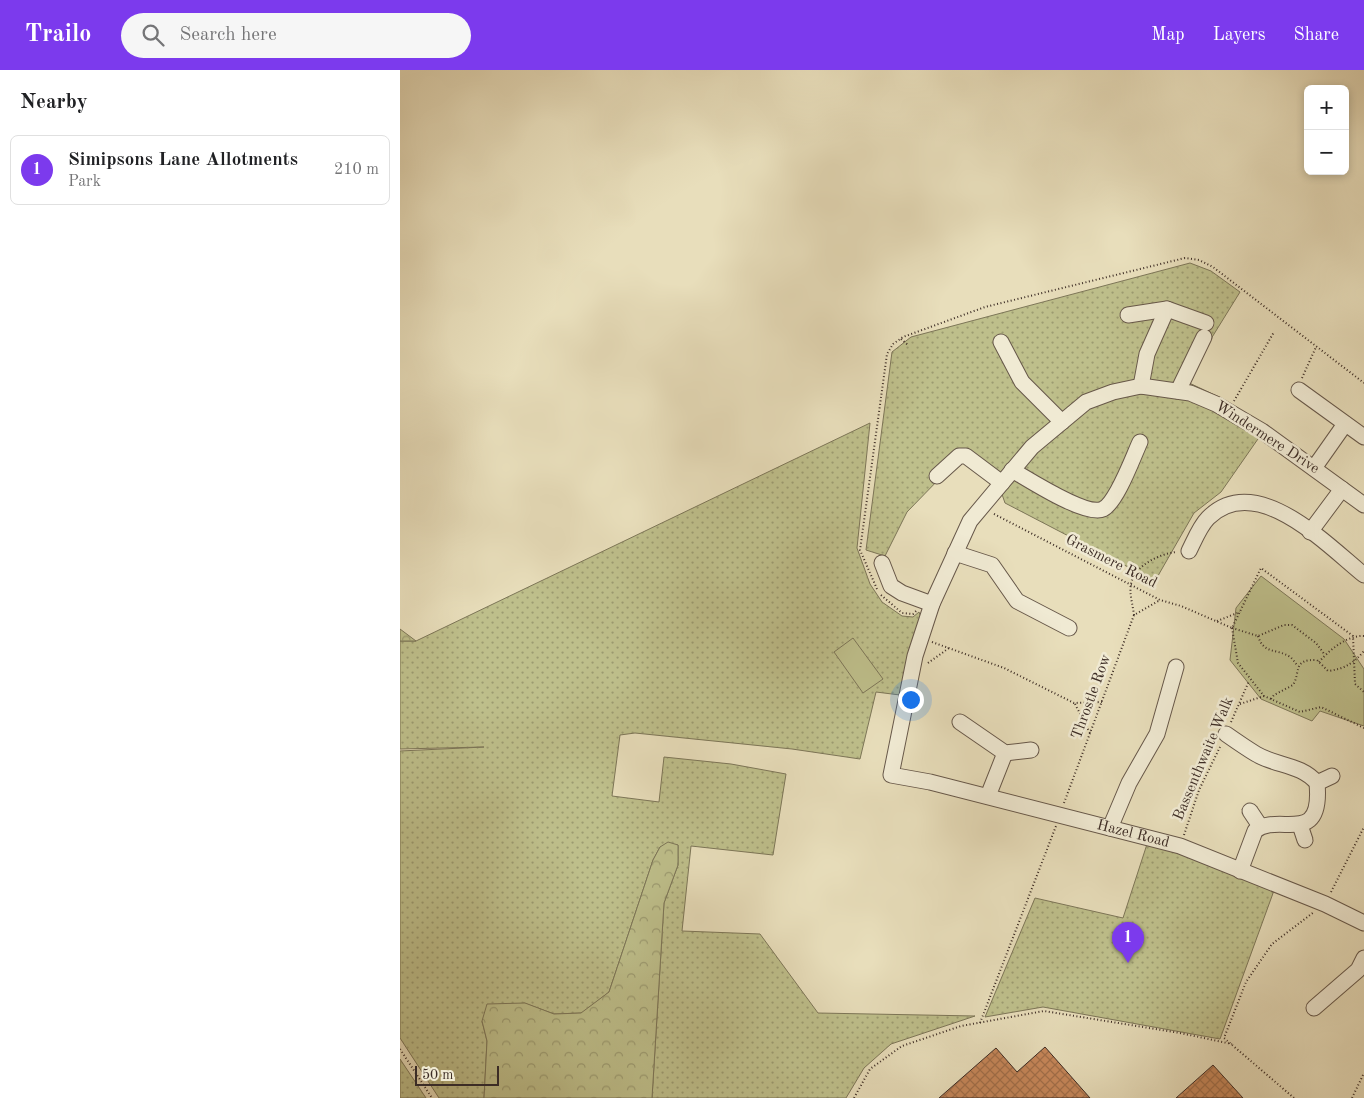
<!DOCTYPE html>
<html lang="en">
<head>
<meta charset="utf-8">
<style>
	body { margin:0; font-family:"Old Standard TT",serif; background:#f6f6f6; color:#202124 }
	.controls { position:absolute; right:15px; top:15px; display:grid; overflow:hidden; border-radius:8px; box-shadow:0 2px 8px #0003 }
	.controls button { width:45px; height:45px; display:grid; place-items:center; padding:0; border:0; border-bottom:1px solid #e0e0e0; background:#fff; color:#202124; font:25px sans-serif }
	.scale { position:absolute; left:15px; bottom:12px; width:84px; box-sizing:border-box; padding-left:5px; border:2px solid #3c2c25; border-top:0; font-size:14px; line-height:18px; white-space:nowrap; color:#3c2c25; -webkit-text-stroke:4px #f0ead3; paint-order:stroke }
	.you { position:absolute; left:510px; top:629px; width:18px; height:18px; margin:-12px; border:4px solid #fff; border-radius:50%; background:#1a73e8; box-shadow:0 0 0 8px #1a73e833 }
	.badge { display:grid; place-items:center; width:32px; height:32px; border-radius:50%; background:#7c3aed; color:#fff; font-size:16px; font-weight:700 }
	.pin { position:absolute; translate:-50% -41px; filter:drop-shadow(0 1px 2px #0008) }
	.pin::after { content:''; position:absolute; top:26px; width:18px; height:15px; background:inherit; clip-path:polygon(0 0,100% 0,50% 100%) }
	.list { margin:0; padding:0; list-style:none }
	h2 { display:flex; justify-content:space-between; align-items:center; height:65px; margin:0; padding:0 20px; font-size:21px }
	h2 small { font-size:16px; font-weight:400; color:#757577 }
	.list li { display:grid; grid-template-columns:32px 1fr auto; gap:15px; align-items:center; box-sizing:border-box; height:70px; margin:0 10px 10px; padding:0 10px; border:1px solid #e0e0e0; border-radius:8px }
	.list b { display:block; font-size:19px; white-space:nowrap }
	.list p { margin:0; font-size:16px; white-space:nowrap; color:#757577 }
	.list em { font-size:16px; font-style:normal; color:#757577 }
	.icon { flex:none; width:28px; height:28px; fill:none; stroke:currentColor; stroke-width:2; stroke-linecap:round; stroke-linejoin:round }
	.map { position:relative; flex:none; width:964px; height:1028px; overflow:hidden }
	header { display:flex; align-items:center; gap:30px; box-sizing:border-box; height:70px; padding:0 25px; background:#7c3aed; color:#fff }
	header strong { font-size:24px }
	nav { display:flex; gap:28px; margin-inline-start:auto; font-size:18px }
	.search { width:350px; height:45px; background:#f6f6f6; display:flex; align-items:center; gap:12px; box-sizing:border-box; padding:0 18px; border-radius:28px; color:#757577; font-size:19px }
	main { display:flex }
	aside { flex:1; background:#fff }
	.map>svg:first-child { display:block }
	.grass { fill:url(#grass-dots); stroke:#7d7658 }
	.forest { fill:url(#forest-crowns); stroke:#7d7658 }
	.park { fill:#bebf8b; stroke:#7d7658 }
	.building { fill:url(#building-cross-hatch); stroke:#3c2c25 }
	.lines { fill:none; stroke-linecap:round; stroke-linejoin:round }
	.minor-casing { stroke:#67584a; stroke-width:17 }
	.path { stroke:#3c2c25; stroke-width:2; stroke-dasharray:1 2.5; stroke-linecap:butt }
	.minor { stroke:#f0ead3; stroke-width:15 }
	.labels { text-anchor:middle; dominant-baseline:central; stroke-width:5; stroke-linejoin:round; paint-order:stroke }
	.street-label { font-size:15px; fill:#3c2c25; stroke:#f0ead3 }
</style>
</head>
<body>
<header>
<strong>Trailo</strong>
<div class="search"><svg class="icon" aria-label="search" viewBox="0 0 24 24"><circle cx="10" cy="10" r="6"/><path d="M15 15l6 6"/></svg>Search here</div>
<nav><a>Map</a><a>Layers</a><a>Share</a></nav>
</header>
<main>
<aside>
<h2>Nearby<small></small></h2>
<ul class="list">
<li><span class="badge">1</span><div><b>Simipsons Lane Allotments</b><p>Park</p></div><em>210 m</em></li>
</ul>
</aside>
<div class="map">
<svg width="964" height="1028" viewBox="0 0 964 1028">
	<defs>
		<pattern id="grass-dots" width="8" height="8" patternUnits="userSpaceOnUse" patternTransform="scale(1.25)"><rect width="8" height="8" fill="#bebf8b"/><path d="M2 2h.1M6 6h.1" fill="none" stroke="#9c9b71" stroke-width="1.8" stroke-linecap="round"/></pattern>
		<pattern id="forest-crowns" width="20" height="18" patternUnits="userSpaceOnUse" patternTransform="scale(1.25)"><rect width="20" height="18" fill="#bebf8b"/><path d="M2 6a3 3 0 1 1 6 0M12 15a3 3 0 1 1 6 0" fill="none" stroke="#9c9b71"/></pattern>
		<pattern id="building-cross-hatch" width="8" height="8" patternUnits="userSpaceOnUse" patternTransform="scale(1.25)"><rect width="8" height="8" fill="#c6875a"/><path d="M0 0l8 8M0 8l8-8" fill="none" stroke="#a26f4a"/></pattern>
	</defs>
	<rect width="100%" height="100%" fill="#e8debb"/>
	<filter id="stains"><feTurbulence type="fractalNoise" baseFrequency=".004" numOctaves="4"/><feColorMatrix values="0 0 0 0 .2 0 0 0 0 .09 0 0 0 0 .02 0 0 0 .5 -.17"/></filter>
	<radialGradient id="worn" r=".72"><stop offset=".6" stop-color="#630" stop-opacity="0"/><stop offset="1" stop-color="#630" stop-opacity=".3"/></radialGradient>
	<g class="grass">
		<polygon points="790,193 811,201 840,222 785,311 819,327 867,356 821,422 794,443 755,511 605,433 595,404 567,388 543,405 507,442 485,486 466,480 492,282 511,267"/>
		<polygon points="470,353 457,478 470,514 482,532 502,546 513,547 519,542 521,547 500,625 476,622 460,689 392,679 235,663 220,665 212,726 259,732 264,687 331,694 386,704 373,785 291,776 282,861 360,864 418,943 575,946 491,974 464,998 446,1028 252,1028 264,833 278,795 278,775 260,777 253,790 209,922 182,943 154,944 124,933 82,951 87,971 84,1028 39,1028 0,968 0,681 84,677 0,679 0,571 16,571"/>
		<polygon points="749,768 876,815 820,969 643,937 585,947 635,828 723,848"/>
		<polygon points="0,989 26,1028 0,1028"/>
	</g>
	<g class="forest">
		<polygon points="0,559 16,571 0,571"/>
		<polygon points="268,772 278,775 278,795 264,833 252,1028 84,1028 87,971 82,951 87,934 125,933 154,944 181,943 209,922 253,790 260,777"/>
	</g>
	<g class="park">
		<polygon points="861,506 944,569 964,599 964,656 920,641 912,651 861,629 830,590 836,538"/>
		<polygon points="453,568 483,609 463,623 434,582"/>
	</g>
	<g class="building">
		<polygon points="645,977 690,1028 539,1028 596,978 617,1002"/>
		<polygon points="813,995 843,1028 776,1028"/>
	</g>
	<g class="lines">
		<defs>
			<g id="minor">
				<polyline points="728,245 767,239 806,253"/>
				<polyline points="601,272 622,312 662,352"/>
				<polyline points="741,316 747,284 767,239"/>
				<polyline points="899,320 964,367"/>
				<polyline points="778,321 804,267"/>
				<polyline points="914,398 945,354"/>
				<path d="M612 400C628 409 686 447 703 439 717 432 733 387 740 372"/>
				<polyline points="537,406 559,386 566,386 602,413"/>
				<path id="s1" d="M964 435 862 361 816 334 790 323 741 316 713 322 686 332 632 377 570 451 532 534 515 586 491 705 530 712 780 776 925 834 964 853"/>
				<polyline points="910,462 942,419"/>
				<path d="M789 481C794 471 800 456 808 448 856 400 927 475 964 505"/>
				<polyline points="555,483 592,495 617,531 669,558"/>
				<polyline points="482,493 491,516 502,523 532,534"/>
				<polyline points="560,652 605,683 631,680"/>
				<path d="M826 664C836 671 846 678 856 684 876 696 901 694 917 713 923 779 878 741 855 761L840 801"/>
				<polyline points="917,713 932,706"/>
				<polyline points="588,726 605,683"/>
				<polyline points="850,741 860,756"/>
				<polyline points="900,755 905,770"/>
				<polyline points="710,758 729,713 757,664 776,597"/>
				<polyline points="914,938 958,900 964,888"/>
			</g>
		</defs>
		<use href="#minor" class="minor-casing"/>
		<g class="path">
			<polyline points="501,269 508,275"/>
			<polyline points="902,308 916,277"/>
			<polyline points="834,331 874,262"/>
			<polyline points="594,444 760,530 781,536 832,558 861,498 953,566 955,614 964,622"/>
			<polyline points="477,519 460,480 487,284 493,274 503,267 585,237 785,188 799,190 813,197 964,313"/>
			<polyline points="481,525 502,543 513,544 516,541"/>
			<path d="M734 545C733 536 729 523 731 514 734 496 759 484 776 482"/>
			<polyline points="817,551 840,542"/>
			<polyline points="832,558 838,593 864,626 900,642 921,637 964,658"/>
			<polyline points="832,558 858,566 884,555 892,555 916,573 925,585"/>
			<path d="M858 566C864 585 877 578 890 587 893 589 895 593 898 596"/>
			<polyline points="532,572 604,598 674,633 702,632"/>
			<path d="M919 592C930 579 948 565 964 566"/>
			<polyline points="528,593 549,578"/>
			<path d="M871 629 874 625 893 615C901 602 892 589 917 590L928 601C944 599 953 594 964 581"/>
			<polyline points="675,634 690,663"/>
			<polyline points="840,634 864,626"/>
			<polyline points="831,652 849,611"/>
			<polyline points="664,733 734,545 760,530"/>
			<polyline points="784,765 799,720 820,677"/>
			<polyline points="931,822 964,757"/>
			<polyline points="580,953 656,756"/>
			<polyline points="0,979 32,1028"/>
			<polyline points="454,1028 470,999 502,976 561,956 644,941 780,963 832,974"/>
			<polyline points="894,1028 824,968 846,912 872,874 914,842"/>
			<polyline points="952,1028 964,1003"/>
		</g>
		<use href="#minor" class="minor"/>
	</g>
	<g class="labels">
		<g class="street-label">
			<text transform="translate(867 368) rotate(33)">Windermere Drive</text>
			<text transform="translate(711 492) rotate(27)">Grasmere Road</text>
			<text transform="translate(692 627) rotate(-70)">Throstle Row</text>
			<text transform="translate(804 689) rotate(-67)">Bassenthwaite Walk</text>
			<text stroke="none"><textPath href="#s1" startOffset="998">Hazel Road</textPath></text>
		</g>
	</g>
	<rect width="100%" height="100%" filter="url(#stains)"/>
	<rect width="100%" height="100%" fill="url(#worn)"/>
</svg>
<div class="controls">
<button>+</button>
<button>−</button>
</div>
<div class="scale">50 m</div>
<div class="you"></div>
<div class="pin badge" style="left:728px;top:893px">1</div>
</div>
</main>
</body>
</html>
